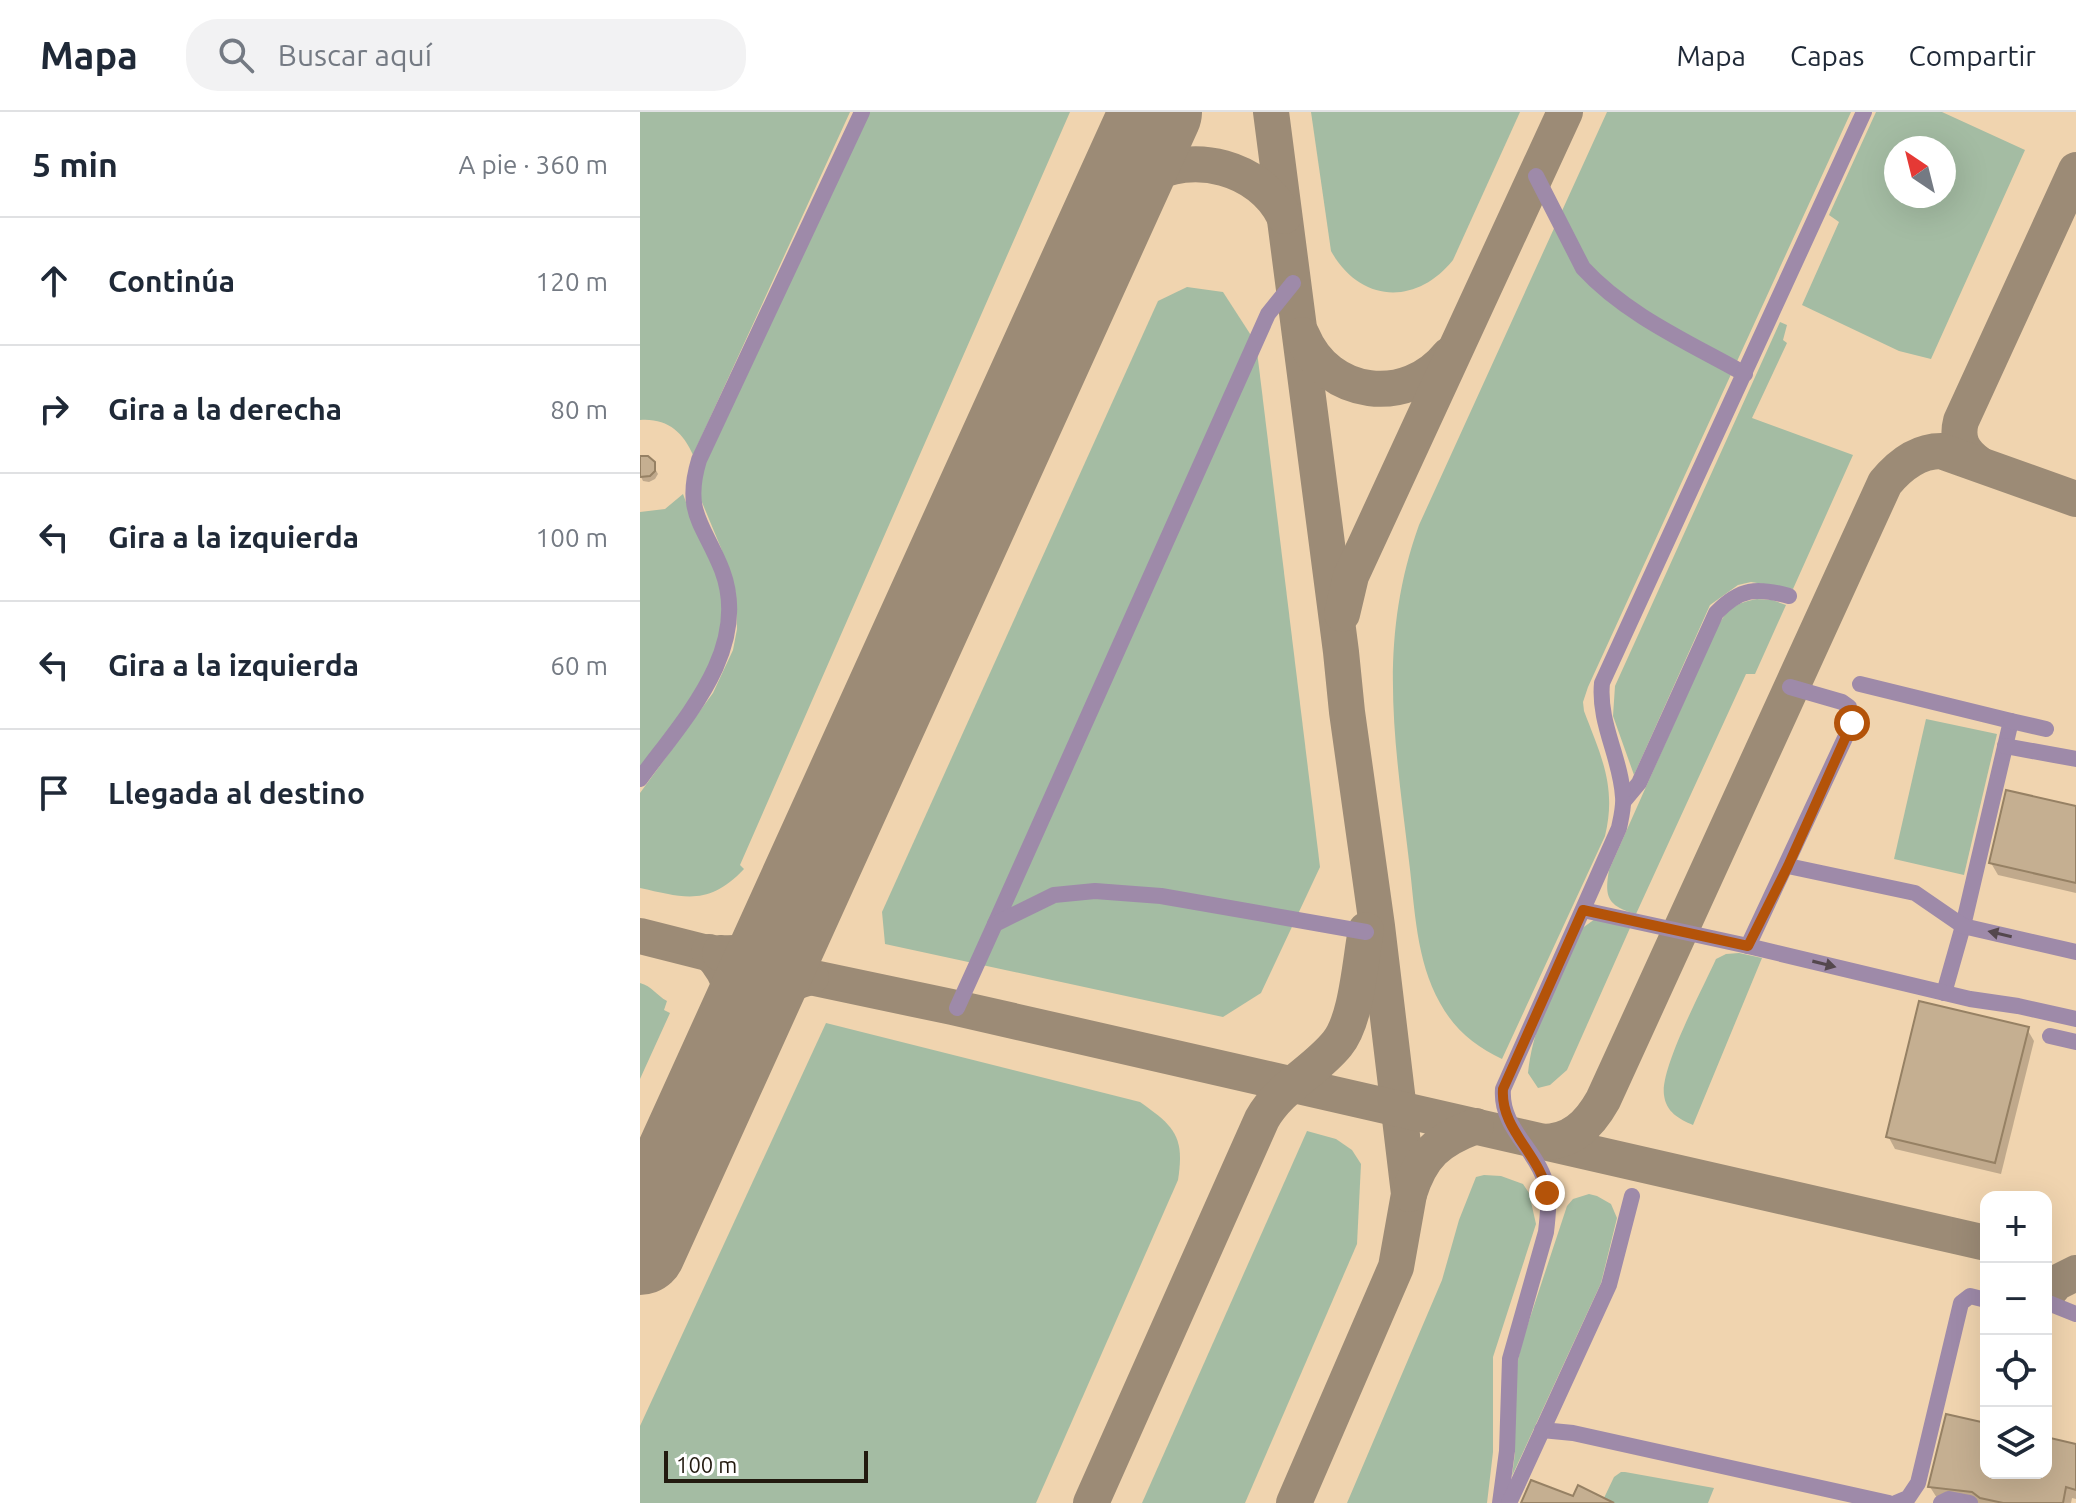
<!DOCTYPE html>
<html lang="es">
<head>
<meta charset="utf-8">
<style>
	body { margin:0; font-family:Ubuntu,sans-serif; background:#f2f2f3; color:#1f2937 }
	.controls { position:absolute; right:24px; bottom:24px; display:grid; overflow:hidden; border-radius:16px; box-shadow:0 8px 32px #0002 }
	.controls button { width:72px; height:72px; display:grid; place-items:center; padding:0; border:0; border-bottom:2px solid #e0e1e3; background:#fff; color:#1f2937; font:40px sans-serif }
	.compass { position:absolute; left:1244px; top:24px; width:72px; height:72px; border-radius:50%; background:#fff; box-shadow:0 8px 32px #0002; rotate:325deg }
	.scale { position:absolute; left:24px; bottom:20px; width:204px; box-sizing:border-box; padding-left:8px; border:4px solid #221a0f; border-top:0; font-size:22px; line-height:28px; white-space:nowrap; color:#221a0f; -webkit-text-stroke:6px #fff; paint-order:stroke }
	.stop { position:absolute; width:24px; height:24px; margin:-18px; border:6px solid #b45309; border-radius:50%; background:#fff }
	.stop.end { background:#b45309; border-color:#fff; box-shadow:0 2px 8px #0008 }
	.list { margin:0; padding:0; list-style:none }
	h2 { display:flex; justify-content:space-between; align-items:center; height:104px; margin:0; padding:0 32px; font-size:34px }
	h2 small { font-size:26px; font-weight:400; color:#747a83 }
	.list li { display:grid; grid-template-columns:52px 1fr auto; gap:24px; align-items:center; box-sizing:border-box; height:128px; padding:0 32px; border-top:2px solid #e0e1e3 }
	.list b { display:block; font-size:30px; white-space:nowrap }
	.list em { font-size:26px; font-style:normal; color:#747a83 }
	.icon { flex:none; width:44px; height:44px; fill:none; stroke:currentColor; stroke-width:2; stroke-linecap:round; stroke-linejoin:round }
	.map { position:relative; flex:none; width:1436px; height:1391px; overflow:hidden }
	header { display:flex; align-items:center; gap:48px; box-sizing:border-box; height:112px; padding:0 40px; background:#fff; border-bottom:2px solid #e0e1e3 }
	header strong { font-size:38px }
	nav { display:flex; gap:44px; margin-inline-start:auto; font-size:28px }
	.search { width:560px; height:72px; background:#f2f2f3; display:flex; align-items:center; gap:20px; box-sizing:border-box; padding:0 28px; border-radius:32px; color:#747a83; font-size:30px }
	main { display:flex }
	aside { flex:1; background:#fff }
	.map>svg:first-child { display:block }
	.built { fill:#f0d4af; fill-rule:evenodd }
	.green { fill:#a4bca3; fill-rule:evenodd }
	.shadow { fill:#0003 }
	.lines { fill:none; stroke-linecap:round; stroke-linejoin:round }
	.taxiway { stroke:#9c8b76; stroke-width:36 }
	.runway { stroke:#9c8b76; stroke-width:92 }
	.building { fill:#c5af91; stroke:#968164; stroke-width:2 }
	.minor { stroke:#9e8aa9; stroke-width:16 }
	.oneway { fill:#54474d }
	.route { stroke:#b45309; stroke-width:10 }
</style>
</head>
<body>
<header>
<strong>Mapa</strong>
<div class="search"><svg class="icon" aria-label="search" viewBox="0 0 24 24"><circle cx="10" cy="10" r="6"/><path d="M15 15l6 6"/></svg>Buscar aquí</div>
<nav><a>Mapa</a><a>Capas</a><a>Compartir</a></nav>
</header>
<main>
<aside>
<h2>5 min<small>A pie · 360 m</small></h2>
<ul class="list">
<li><svg class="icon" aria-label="ahead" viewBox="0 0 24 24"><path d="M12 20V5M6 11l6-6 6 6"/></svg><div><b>Continúa</b></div><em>120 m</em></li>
<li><svg class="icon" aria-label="right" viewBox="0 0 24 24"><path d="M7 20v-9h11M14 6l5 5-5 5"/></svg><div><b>Gira a la derecha</b></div><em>80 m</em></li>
<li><svg class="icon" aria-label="left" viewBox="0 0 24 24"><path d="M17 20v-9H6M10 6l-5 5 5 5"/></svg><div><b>Gira a la izquierda</b></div><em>100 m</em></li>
<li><svg class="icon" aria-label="left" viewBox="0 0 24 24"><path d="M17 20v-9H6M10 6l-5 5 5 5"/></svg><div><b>Gira a la izquierda</b></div><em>60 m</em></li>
<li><svg class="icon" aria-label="arrive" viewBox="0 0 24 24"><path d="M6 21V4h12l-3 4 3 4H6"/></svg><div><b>Llegada al destino</b></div></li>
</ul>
</aside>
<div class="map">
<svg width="1436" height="1391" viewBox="0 0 1436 1391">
	<rect width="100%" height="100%" fill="#f9e1c3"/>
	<path class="built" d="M0 0H1436V1391H0ZM1256 36H1304V84H1256ZM1346 1085H1406V1361H1346Z"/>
	<g class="green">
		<path d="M0 0H210L53 343C43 320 27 306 0 308Z"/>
		<path d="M228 0H430L100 753 104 757C69 794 45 786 0 776V681L73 581 93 538 97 517 96 482 81 436 59 383 64 355Z"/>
		<path d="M671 0H880L813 148C776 194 720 191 691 139Z"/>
		<path d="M967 0H1211L948 575 943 590 944 599C961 644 977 675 965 724L862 947C836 935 814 917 800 891 776 848 775 797 769 749 755 630 737 530 779 413Z"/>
		<path d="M1236 0H1302L1385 38 1291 247 1259 239 1162 193 1199 110 1189 103ZM1256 36H1304V84H1256Z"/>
		<polygon points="547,175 583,180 616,231 680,755 621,881 583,905 245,832 242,800 518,189"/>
		<polygon points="1140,210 1147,213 1143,228 1147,231 1112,306 1213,343 1153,477 1111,470 1098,473 1070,493 994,663 973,604 975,574"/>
		<path d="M43 382C55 417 78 450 83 487 90 546 33 613 0 657V400L25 397Z"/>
		<path d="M1117 487 1132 488 1146 493 1115 562H1106L996 802C968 794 964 786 969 758L1073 524C1085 500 1090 492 1117 487Z"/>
		<polygon points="1286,607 1357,622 1324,763 1254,747"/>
		<path d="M955 807 990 816 927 958 910 973 898 976 888 961C893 910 920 863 941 817Z"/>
		<path d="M1099 841 1122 846 1053 1013C1039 1007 1026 1000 1024 983 1020 956 1063 876 1076 847L1086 842Z"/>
		<path d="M0 871C12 874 16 883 27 889L24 898 30 901 0 967Z"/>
		<path d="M186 911 500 990C534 1014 545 1024 538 1068L396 1391H0V1314Z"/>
		<polygon points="667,1019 696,1027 712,1038 721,1052 717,1132 605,1391 502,1391"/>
		<polygon points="844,1063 861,1064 883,1072 889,1081 896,1112 853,1245 853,1340 847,1391 707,1391 802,1168 819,1108 836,1065"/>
		<polygon points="949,1082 957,1084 971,1092 977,1106 961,1171 872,1364 875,1341 875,1262 882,1230 927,1094 933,1087"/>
		<polygon points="981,1360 985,1360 1074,1376 1068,1391 974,1391 964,1386 974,1365"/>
	</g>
	<g class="shadow">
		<polygon points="0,348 10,348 18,362 15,367 9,370 3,369 0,363"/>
		<polygon points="1436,696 1436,781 1358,763 1351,751"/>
		<polygon points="1387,917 1394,929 1361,1062 1255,1037 1248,1024"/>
		<polygon points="1346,1313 1346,1361 1406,1361 1406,1327 1436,1334 1436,1387 1432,1386 1431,1391 1338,1391 1297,1386 1290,1375"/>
	</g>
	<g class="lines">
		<g class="taxiway">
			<polyline points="631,0 701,540 707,600 737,814 769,1082 756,1155 654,1391"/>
			<path d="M462 118C474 98 486 79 506 66 552 37 621 56 644 104"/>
			<path d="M662 223C688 286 767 295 809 243"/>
			<path d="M1338 351C1323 340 1316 328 1321 309L1436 58"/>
			<polyline points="702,502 711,464 925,0"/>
			<polyline points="0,824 127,856 312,895 1346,1131"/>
			<path d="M69 840C94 865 98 895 94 929"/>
			<path d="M80 841C114 844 128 829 150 806"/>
			<path d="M104 907C124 885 142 873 171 865"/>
			<path d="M900 1030C931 1031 949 1013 963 988L1245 371C1259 354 1277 339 1301 339L1436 387"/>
			<path d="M769 1082C781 1043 798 1028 836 1014"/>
			<polyline points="1406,1183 1416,1171 1436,1161"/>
			<path d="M451 1391 622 1007C640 975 674 960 697 932 717 908 720 849 726 818"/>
		</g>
		<polyline class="runway" points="0,1137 516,0"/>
	</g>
	<g class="building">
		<polygon points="0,344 8,344 15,350 15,359 10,364 0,365"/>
		<polygon points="1366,678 1436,694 1436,771 1349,751"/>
		<polygon points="1279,889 1389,915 1355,1051 1246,1025"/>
		<polygon points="1306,1302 1346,1311 1346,1361 1406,1361 1406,1325 1436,1332 1436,1378 1426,1375 1423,1391 1363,1391 1340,1386 1332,1380 1288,1375"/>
		<polygon points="891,1368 933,1384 938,1373 974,1391 881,1391"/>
	</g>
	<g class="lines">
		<g class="minor">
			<path d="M896 64 943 156C986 203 1050 231 1105 262"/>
			<polyline points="1220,572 1371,609 1323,814 1304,881"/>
			<polyline points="1371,609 1406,617"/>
			<polyline points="1365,634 1436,647"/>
			<path d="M0 667C43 608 112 537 82 458 64 412 43 401 59 348L222 0"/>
			<path d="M984 689 999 671 1076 501C1100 476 1117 475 1149 484"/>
			<polyline points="1148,754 1275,781 1323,814 1436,840"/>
			<polyline points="943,798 1108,834 1212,611 1209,595 1202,590 1150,575"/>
			<polyline points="355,812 628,202 653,171"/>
			<polyline points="1108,834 1330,887 1378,894 1436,907"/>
			<polyline points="317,896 355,812 414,783 455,779 521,784 726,820"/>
			<polyline points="1410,924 1436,930"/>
			<polyline points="1406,1190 1436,1202"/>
			<polyline points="902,1318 933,1321 1249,1391"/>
			<path d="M860 1391 867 1339 870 1247 906 1120C908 1103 910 1085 905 1069 895 1036 860 1015 863 977L979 716C981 706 984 695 983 685 981 646 958 611 962 571L1224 0"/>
			<polyline points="869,1391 969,1173 992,1084"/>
			<polyline points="1256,1391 1268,1386 1278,1371 1321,1191 1330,1184 1346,1188"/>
			<polyline points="1301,1391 1309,1387 1330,1391"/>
		</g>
	</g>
	<defs><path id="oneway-solid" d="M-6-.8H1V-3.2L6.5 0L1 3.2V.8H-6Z" transform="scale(2)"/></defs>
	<g class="oneway">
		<use href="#oneway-solid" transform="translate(1360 822) rotate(-167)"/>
		<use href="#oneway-solid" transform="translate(1184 852) rotate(14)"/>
	</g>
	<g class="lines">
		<path class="route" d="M907 1081C901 1043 860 1018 863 977L943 798 1108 834 1148 754 1212 611"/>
	</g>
</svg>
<div class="controls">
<button>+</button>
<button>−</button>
<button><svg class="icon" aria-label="locate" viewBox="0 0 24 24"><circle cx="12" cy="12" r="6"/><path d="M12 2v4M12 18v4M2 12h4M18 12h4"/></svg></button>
<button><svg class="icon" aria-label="layers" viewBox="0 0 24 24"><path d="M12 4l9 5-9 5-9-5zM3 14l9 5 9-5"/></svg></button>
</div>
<svg class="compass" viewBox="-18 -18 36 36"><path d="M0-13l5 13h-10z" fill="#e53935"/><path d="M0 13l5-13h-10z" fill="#747a83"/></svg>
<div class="scale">100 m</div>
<div class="stop" style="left:1212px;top:611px"></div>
<div class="stop end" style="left:907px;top:1081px"></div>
</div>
</main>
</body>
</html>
